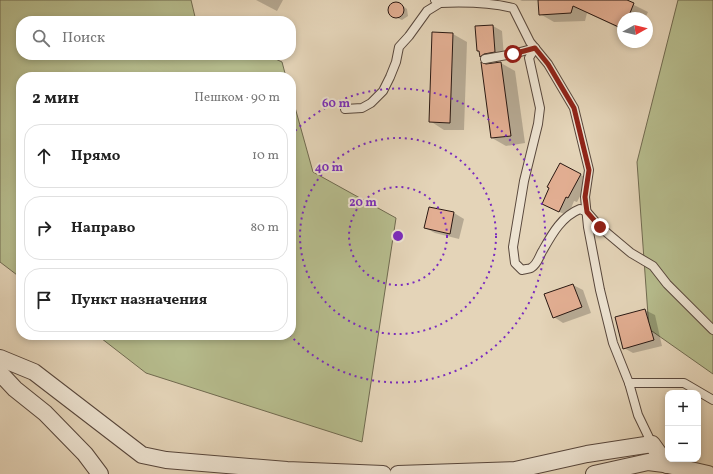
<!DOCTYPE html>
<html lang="ru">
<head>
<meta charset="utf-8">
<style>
	body { margin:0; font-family:Vollkorn,serif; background:#f2f2f2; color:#222 }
	.controls { position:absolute; right:12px; bottom:12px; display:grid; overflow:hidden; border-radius:8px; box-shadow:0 2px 6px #0003 }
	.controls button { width:36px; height:36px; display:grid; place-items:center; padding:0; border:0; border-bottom:1px solid #e0e0e0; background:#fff; color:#222; font:20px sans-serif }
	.compass { position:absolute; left:617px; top:12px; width:36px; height:36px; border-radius:50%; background:#fff; box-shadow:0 2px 6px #0003; rotate:82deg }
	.stop { position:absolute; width:12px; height:12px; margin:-9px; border:3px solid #8f2418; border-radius:50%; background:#fff }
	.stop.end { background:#8f2418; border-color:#fff; box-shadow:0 1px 4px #0008 }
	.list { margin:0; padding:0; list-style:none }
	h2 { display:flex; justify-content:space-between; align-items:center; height:52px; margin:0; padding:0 16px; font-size:17px }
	h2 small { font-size:13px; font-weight:400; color:#767676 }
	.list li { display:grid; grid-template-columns:26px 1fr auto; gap:12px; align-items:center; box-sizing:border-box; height:64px; margin:0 8px 8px; padding:0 8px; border:1px solid #e0e0e0; border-radius:16px }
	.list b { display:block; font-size:15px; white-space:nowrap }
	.list em { font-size:13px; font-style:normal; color:#767676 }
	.icon { flex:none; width:22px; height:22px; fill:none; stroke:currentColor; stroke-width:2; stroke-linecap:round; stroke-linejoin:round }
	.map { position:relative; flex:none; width:713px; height:474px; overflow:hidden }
	.search { position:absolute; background:#fff; box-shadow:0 2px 6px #0003; left:16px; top:16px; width:280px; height:44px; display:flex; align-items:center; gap:10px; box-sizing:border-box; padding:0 14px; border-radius:16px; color:#767676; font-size:15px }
	.panel { position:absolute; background:#fff; box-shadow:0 2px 6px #0003; left:16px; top:72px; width:280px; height:268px; border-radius:16px }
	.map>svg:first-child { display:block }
	.green { fill:#b6bc8d; stroke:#706a50 }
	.shadow { fill:#0003 }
	.building { fill:#e2ae92; stroke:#291812 }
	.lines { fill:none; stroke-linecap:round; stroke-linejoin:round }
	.service-casing { stroke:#58473c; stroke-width:10 }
	.minor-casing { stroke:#58473c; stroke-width:18 }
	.service { stroke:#ede3d1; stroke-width:8 }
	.minor { stroke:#ede3d1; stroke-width:16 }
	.route { stroke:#8f2418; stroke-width:5 }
	.ring { fill:none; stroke:#7b2cbf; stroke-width:2; stroke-dasharray:2 4 }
	.centre { fill:#7b2cbf; stroke:#ede3d1; stroke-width:2 }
	.ring-label { font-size:12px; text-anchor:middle; font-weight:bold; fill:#7b2cbf; stroke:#ede3d1; stroke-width:4; stroke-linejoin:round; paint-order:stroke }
</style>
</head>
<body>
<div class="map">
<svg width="713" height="474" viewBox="0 0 713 474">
	<rect width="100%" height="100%" fill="#e4d4b8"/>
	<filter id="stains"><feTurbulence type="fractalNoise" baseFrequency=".005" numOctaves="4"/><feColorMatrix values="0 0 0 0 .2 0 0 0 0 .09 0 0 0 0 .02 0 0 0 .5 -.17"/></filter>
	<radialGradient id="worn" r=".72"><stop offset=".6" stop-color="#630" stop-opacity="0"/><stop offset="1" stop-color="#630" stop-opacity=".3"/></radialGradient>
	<g class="green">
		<polygon points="0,0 191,0 196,21 21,21 21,55 267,55 282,62 286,77 21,77 21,278 0,262"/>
		<polygon points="678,0 713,0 713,374 649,329 637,162"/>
		<polygon points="291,93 313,172 396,218 362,442 146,373 97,335 291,335"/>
	</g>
	<g class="shadow">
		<polygon points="256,0 283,0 277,11"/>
		<polygon points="520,0 624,0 648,12 645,18 623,18 623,30 587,13 585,21 554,22 540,14 539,1 522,1"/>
		<polygon points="394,3 399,3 407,9 408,16 402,20 393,16 389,10 390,5"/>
		<polygon points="493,26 502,31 504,57 490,62 481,56 480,52 478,51"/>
		<polygon points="433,33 453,34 467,42 464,130 444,130 430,121"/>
		<polygon points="501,63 515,71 525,143 506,146 492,138 485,65"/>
		<polygon points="581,175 589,179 577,202 574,201 568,216 543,204"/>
		<polygon points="430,208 454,213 464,219 459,239 435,233 425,228"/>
		<polygon points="573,285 583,290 591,313 563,323 554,317"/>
		<polygon points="645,310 655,315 662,346 633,353 624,348"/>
	</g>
	<g class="building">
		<polygon points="538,0 627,0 634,3 628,18 623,18 623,29 573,6 571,13 539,15"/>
		<circle cx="396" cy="10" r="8"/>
		<polygon points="493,25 495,52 484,54 480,57 479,51 477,51 475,26"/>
		<polygon points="432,32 453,33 450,123 429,122"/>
		<polygon points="481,62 486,64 501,62 511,136 491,138"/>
		<polygon points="560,163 581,174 568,198 566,197 559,212 542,204 549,188 547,187"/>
		<polygon points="429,207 454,212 450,234 424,228"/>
		<polygon points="573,284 582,307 553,318 544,294"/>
		<polygon points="645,309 654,340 623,349 615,317"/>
	</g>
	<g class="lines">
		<defs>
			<g id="service">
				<path d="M435 0 440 3C465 2 489 2 513 8L530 42 548 64 574 108 589 170 585 197 588 227 600 290 613 343 629 383 638 415 652 444"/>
				<path d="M535 48 529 58 540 108 538 124 524 181 513 247 515 263 522 270C525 269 529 269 531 268 538 264 539 256 543 250 552 234 562 216 580 209L587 212 600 227 631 253 653 266 667 284 713 330"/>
				<polyline points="485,59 513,54 535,48"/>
				<polyline points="345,109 362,108 371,103 383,91 390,77 396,62 399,47 409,36 427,11 440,3"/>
				<polyline points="629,383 684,383 713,400"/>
			</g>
			<g id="minor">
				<polyline points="0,358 34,372 142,455 166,460 287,470 383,474"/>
				<polyline points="0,373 15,389 45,413 85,454 100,474"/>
				<polyline points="398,474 515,470 587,454 652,444 667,465"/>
				<polyline points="594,474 648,462 664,464 708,474"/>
			</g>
		</defs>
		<use href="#service" class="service-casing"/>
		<use href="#minor" class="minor-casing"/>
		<use href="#service" class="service"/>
		<use href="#minor" class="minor"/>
	</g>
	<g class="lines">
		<polyline class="route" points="513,54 535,48 548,64 574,108 589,170 585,197 587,212 600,227"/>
	</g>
	<g class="ring">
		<circle cx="398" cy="236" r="49"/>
		<circle cx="398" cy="236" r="98"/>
		<path d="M291 135A147 147 0 1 1 290 335"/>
	</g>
	<circle cx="398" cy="236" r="6" class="centre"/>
	<g class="ring-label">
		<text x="336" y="107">60 m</text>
		<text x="329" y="171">40 m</text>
		<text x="363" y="206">20 m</text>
	</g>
	<rect width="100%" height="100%" filter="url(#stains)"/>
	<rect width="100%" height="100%" fill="url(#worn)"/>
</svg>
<div class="controls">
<button>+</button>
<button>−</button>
</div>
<svg class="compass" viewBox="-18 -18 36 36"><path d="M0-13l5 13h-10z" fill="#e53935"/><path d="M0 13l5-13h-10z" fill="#767676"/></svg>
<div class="stop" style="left:513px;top:54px"></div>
<div class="stop end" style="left:600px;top:227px"></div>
<div class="search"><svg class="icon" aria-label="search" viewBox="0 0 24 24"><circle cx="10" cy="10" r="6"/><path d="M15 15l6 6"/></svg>Поиск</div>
<section class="panel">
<h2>2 мин<small>Пешком · 90 m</small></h2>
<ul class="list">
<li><svg class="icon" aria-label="ahead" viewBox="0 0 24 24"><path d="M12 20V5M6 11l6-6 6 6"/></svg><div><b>Прямо</b></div><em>10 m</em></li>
<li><svg class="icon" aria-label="right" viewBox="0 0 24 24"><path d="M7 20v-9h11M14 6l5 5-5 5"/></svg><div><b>Направо</b></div><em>80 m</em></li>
<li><svg class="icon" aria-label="arrive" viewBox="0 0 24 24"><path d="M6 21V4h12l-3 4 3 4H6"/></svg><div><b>Пункт назначения</b></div></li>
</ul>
</section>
</div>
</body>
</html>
